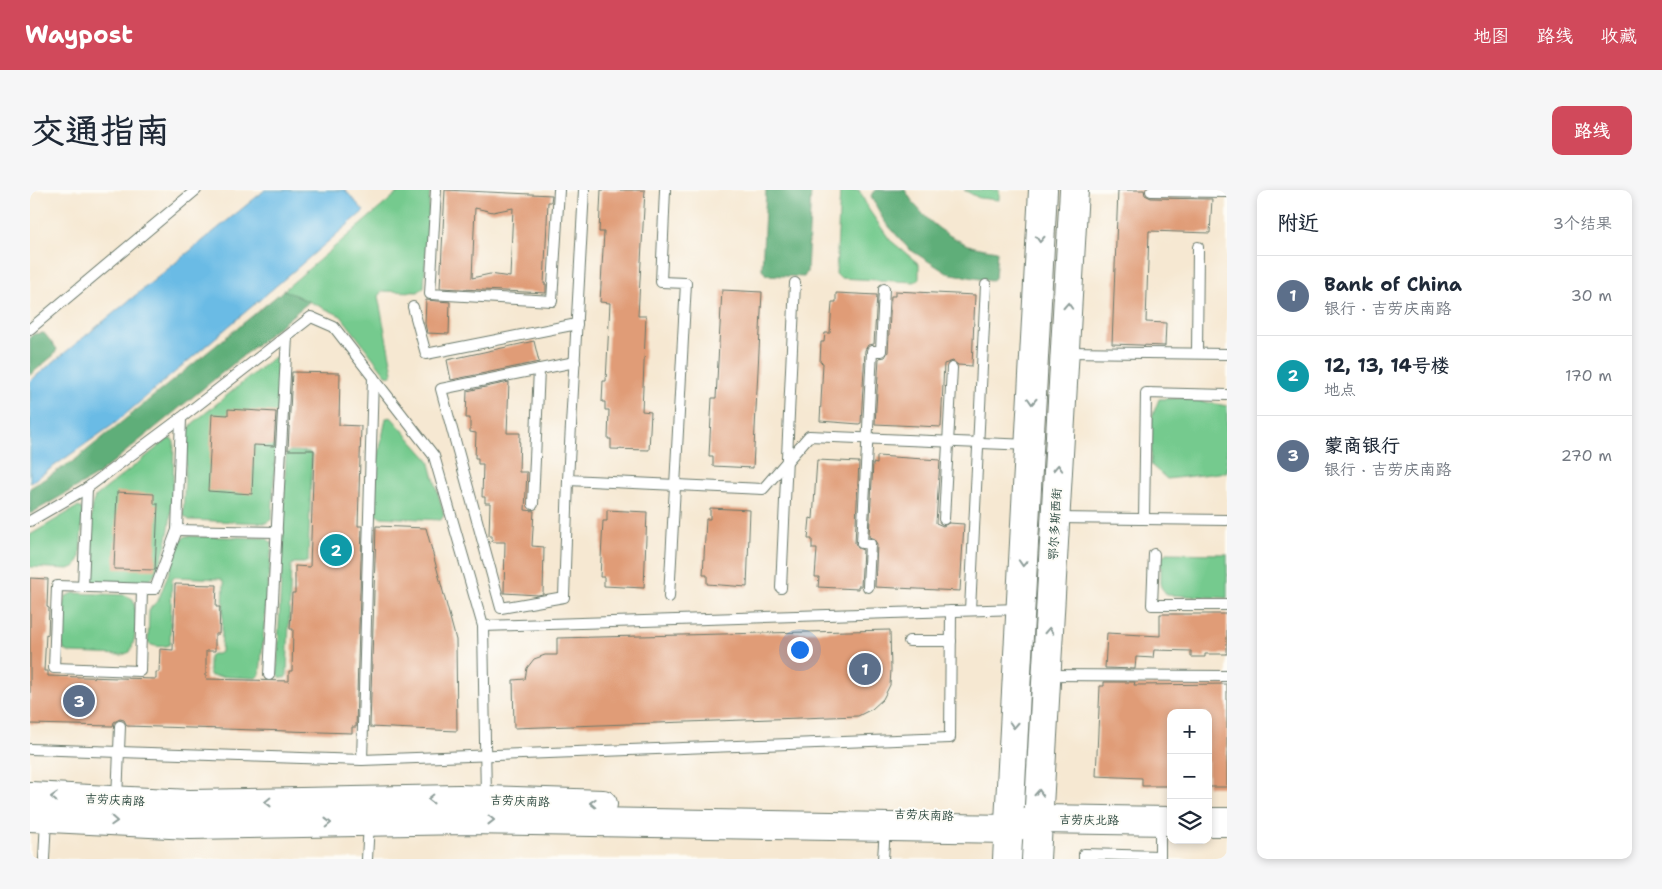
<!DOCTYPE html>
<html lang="zh">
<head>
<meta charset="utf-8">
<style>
	body { margin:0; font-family:"Shantell Sans","LXGW WenKai TC",sans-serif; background:#f6f6f7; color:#1f2937 }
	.controls { position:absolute; right:15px; bottom:15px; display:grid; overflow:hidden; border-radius:10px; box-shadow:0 2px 8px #0003 }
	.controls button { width:45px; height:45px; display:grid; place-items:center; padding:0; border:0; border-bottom:1px solid #e0e1e3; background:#fff; color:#1f2937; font:25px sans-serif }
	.you { position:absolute; left:769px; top:459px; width:18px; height:18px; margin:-12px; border:4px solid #fff; border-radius:50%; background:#1a73e8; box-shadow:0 0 0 8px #1a73e833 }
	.badge { display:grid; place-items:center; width:32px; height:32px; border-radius:50%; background:#d1495b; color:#fff; font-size:16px; font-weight:700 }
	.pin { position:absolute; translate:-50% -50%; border:2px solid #fff; box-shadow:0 1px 5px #0006 }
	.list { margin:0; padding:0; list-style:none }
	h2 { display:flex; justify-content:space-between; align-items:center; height:65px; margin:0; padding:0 20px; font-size:21px }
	h2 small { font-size:16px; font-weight:400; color:#747a83 }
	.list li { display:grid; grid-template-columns:32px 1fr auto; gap:15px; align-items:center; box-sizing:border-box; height:80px; padding:0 20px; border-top:1px solid #e0e1e3 }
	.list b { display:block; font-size:19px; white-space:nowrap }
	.list p { margin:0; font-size:16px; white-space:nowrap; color:#747a83 }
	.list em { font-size:16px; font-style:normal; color:#747a83 }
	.icon { flex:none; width:28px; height:28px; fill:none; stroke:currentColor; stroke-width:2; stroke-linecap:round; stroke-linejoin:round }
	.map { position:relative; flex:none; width:1197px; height:669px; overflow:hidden; border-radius:10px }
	header { display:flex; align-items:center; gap:30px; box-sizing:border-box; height:70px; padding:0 25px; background:#d1495b; color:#fff }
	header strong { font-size:24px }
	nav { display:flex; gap:28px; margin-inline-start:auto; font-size:18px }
	.intro { display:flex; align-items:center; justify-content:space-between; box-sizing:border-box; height:120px; padding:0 30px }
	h1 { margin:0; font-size:35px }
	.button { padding:12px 22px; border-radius:10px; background:#d1495b; color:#fff; font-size:18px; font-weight:700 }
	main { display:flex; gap:30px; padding:0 30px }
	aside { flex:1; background:#fff; border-radius:10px; box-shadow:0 2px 8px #0003 }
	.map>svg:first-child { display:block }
	.green { fill:#74ca8e; stroke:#4a8461 }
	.forest { fill:#5fae79; stroke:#3f7656 }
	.water { fill:#6abbe5; stroke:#447c8c }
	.building { fill:#e09c77; fill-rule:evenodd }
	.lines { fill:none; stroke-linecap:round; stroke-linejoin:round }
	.service-casing { stroke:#6a796b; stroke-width:12 }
	.secondary-casing { stroke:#6a796b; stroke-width:30 }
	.primary-casing { stroke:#6a796b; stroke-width:30 }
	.service { stroke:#fff; stroke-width:10 }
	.secondary { stroke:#fff; stroke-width:28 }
	.primary { stroke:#fff; stroke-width:28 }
	.oneway { stroke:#8f9e9a }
	.labels { text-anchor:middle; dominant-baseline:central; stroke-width:4; stroke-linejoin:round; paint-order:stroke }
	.street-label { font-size:12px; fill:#1f3d34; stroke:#fdfcf7 }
</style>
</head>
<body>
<header>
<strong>Waypost</strong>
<nav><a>地图</a><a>路线</a><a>收藏</a></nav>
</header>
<div class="intro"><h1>交通指南</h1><a class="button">路线</a></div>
<main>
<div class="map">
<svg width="1197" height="669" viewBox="0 0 1197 669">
	<rect width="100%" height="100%" fill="#fdfcf7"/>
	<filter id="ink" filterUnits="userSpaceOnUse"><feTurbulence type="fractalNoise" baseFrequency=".02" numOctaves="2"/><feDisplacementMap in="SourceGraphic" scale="10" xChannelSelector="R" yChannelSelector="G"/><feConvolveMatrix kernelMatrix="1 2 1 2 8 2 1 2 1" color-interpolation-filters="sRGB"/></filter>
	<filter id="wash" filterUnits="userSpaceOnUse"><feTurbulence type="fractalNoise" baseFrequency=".0096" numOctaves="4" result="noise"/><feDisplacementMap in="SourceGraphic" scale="20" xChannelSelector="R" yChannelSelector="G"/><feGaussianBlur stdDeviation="1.12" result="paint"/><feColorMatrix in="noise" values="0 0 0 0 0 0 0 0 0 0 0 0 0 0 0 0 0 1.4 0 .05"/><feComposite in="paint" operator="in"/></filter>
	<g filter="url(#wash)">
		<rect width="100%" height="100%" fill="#f6e8d2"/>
		<g class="green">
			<polygon points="371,0 400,0 394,97 388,102 352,101 348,106 363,182 361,186 356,185 311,126 254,100"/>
			<polygon points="810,0 829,0 839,20 860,50 889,74 889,90 884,92 810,88 806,84"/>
			<polygon points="934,0 969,0 969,10 949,8"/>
			<polygon points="244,167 248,168 250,171 242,329 236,333 159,330 153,325 157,243 162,234"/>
			<polygon points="1155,208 1197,216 1197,282 1137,289 1121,275 1122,227 1129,209"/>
			<polygon points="361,227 399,270 414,325 411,330 349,327 345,322 347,273 356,228"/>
			<path d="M138 249H142L144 252C143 284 145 378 114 394L69 393 62 390 59 383 62 315 65 307Z"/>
			<polygon points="260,261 279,262 282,266 278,371 274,373 264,373 261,376 257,485 255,488 250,487 247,484 256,264"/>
			<polygon points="47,317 51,318 53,321 50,368 46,376 39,379 0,377 0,345"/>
			<path d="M156 346 236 348 242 353 230 484 226 488 181 486 179 482V466L182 464H188L191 462 194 393 191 389 145 387 142 390 140 454C135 458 123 457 118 453L119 421 122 416 128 411 151 350Z"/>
			<polygon points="1136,363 1197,364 1197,408 1137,405 1131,397 1131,369"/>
			<path d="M44 403 95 405 103 409C108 425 107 447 100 462L92 465 41 463 34 460C30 444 30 421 36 406Z"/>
		</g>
		<g class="forest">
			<polygon points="736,0 781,0 777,82 774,87 736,85 732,79"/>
			<path d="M846 0H875C890 25 909 42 936 54 945 58 957 59 967 61L965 88 961 91 917 83 879 59 854 31 841 6 843 2Z"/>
			<polygon points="254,100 279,112 66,286 0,324 0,298 45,270"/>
			<polygon points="14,143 27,159 24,165 0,185 0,147 4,144"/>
		</g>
		<polygon class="water" points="235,0 315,0 334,21 84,234 0,293 0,191"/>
		<g id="blocks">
			<g class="building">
				<path d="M415 0 522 5 521 12H518L514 94H516V103L410 98ZM445 18 463 22 483 18 480 87 460 84 442 88Z"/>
				<polygon points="571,0 615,0 608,126 616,126 612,221 621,222 619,260 581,259 581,249 578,249 579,220 575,220 575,212 572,212 573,191 576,191 580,113 570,112 574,42 569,42"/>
				<polygon points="1088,0 1114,0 1115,5 1121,8 1182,9 1180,43 1119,41 1116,132 1136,133 1135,156 1082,154"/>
				<polygon points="692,100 732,102 723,278 683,276 683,266 679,266 682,208 686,208"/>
				<polygon points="865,101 945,105 942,176 928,175 923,171 914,174 911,237 845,234 849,168 855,167 858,162 861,106 865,106"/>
				<polygon points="806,103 847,105 844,154 838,155 835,160 831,233 829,234 790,231 793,173 790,172 791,152 794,152 795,143 800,143 802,112 806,112"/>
				<polygon points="396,110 420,112 419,144 397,143 395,133"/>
				<polygon points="504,151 509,172 421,190 417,170"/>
				<polygon points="262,182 310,183 309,235 331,236 328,336 332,336 326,537 322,537 322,543 97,536 94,530 90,529 84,532 83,536 0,534 0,388 18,389 17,417 19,418 18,445 16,444 14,481 18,481 18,486 126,489 126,482 129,482 130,459 143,460 145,394 187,395 186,417 190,417 189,444 185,444 185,461 176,461 176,489 259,491 259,481 262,481 263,439 260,439 262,403 265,403 265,376 280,377 284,260 258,260"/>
				<polygon points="479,192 477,243 490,243 489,282 497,282 495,320 504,321 502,356 514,357 513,404 508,405 474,403 475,352 462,352 462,346 459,346 460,313 455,313 455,307 452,307 453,274 448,274 448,268 445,268 446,243 440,242 440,228 436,228 437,201"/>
				<polygon points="198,219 246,222 244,256 224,255 222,304 178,301 182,224 198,225"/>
				<polygon points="847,266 910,270 906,333 913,336 919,333 934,334 930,401 845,397 847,354 844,349 839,347 843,273 847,274"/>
				<polygon points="787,270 829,272 825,353 828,358 833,360 831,396 828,396 828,399 788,397 789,387 785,387 787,359 782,359 782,349 778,349 780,328 783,329"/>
				<polygon points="87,302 124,304 124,314 128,314 125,380 84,379"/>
				<polygon points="680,318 720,320 717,397 677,394 677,385 673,385 676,329 680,329"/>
				<polygon points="577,320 617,322 614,398 574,396 574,387 570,387 573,331 577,331"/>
				<polygon points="346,336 396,338 426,450 427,541 340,537"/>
				<polygon points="1130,424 1197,424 1197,464 1175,464 1175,467 1161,467 1161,461 1124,460 1123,468 1106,467 1105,479 1075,478 1077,443 1130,446"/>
				<polygon points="860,440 861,480 860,495 853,509 842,519 828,526 484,538 483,490 495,489 497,478 504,469 515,465 527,465 527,448"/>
				<polygon points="1074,492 1105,492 1104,495 1197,494 1197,597 1178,597 1178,523 1141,523 1141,596 1112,596 1112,588 1066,586 1070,496 1074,496"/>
			</g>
		</g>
	</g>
	<g filter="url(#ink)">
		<use href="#blocks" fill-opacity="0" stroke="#6a796b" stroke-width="1"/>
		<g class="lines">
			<defs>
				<g id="service">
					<polyline points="406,0 400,104 522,111 529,0"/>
					<polyline points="554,0 538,290 733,299 779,246 998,255"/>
					<polyline points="635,0 631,92 656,93 639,407"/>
					<polyline points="1121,1 1197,2"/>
					<polyline points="383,117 396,164 547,134"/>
					<polyline points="0,139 166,0"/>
					<polyline points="1036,162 1197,164"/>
					<polyline points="1167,163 1168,57"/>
					<polyline points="538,290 534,407 471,418 411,199 545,172"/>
					<polyline points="503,314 509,179"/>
					<polyline points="1026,328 1197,330"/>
					<polyline points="914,329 922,178"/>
					<polyline points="1114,329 1116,203 1197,205"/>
					<polyline points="0,331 57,298 151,228 281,127 304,137 404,266 453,436 456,608"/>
					<polyline points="147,340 247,342"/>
					<polyline points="1124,364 1122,415 1197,415"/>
					<polyline points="53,397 57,298"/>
					<polyline points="838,397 840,354 832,353 842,161 851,161 854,99"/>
					<polyline points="751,398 765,93"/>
					<polyline points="112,399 110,481 24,478 27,396 125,399 147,340 151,228"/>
					<polyline points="940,420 956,95"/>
					<polyline points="453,436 989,419"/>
					<polyline points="879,451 921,451"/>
					<polyline points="239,485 257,146"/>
					<polyline points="1017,485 1197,486"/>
					<polyline points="0,559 332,570 920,548 921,421"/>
					<polyline points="332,570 343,187"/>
					<polyline points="87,609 90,536"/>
					<polyline points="14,669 16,629"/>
					<polyline points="337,669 339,633"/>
					<polyline points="853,669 855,638"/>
					<polyline points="1054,669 1054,664 1130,666 1130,632"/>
				</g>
				<g id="secondary">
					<polyline points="0,606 160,614 429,609 573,614"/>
					<polyline points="0,627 160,635 436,630 979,639 1008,629 1141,631"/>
					<polyline points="1178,632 1197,632"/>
				</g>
				<g id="primary">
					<polyline points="977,669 1013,0"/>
					<polyline points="1006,669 1044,0"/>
				</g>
			</defs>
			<use href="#service" class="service-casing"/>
			<use href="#secondary" class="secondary-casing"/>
			<use href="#primary" class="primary-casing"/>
			<use href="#service" class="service"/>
			<use href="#secondary" class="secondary"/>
			<use href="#primary" class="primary"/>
		</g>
		<defs><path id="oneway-chevron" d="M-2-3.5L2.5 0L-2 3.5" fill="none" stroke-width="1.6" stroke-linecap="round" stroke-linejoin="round" transform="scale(1.25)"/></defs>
		<g class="oneway">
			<use href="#oneway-chevron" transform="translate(1010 49) rotate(93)"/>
			<use href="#oneway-chevron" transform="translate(1038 116) rotate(-87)"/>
			<use href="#oneway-chevron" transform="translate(1002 211) rotate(93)"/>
			<use href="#oneway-chevron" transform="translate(1028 278) rotate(-87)"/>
			<use href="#oneway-chevron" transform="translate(993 373) rotate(93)"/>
			<use href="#oneway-chevron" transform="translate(1019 441) rotate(-87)"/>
			<use href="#oneway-chevron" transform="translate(984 535) rotate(93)"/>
			<use href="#oneway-chevron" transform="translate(1009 603) rotate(-87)"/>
			<use href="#oneway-chevron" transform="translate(24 607) rotate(-177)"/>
			<use href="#oneway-chevron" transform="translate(401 609) rotate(179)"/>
			<use href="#oneway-chevron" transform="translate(238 612) rotate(179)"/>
			<use href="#oneway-chevron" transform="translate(563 613) rotate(-178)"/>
			<use href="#oneway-chevron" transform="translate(461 630) rotate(1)"/>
			<use href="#oneway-chevron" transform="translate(84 631) rotate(3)"/>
			<use href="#oneway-chevron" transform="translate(298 633) rotate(-1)"/>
		</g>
	</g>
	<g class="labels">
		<g class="street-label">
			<text transform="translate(1025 334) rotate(-87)">鄂尔多斯西街</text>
			<text transform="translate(85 610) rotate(3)">吉劳庆南路</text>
			<text transform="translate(490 611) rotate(2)">吉劳庆南路</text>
			<text transform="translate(894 625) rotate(2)">吉劳庆南路</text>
			<text transform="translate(1059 630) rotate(1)">吉劳庆北路</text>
		</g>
	</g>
</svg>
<div class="controls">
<button>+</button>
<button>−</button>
<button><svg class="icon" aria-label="layers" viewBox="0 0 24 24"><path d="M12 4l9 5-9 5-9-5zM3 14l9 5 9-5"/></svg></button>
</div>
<div class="you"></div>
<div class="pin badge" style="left:835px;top:479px;background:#5c6f8a">1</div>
<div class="pin badge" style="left:306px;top:360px;background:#0f9aa8">2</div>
<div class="pin badge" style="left:49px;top:511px;background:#5c6f8a">3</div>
</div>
<aside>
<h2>附近<small>3个结果</small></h2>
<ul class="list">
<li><span class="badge" style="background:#5c6f8a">1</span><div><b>Bank of China</b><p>银行 · 吉劳庆南路</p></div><em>30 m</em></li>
<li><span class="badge" style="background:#0f9aa8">2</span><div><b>12, 13, 14号楼</b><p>地点</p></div><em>170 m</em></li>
<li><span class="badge" style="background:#5c6f8a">3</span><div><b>蒙商银行</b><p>银行 · 吉劳庆南路</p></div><em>270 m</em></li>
</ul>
</aside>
</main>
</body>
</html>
